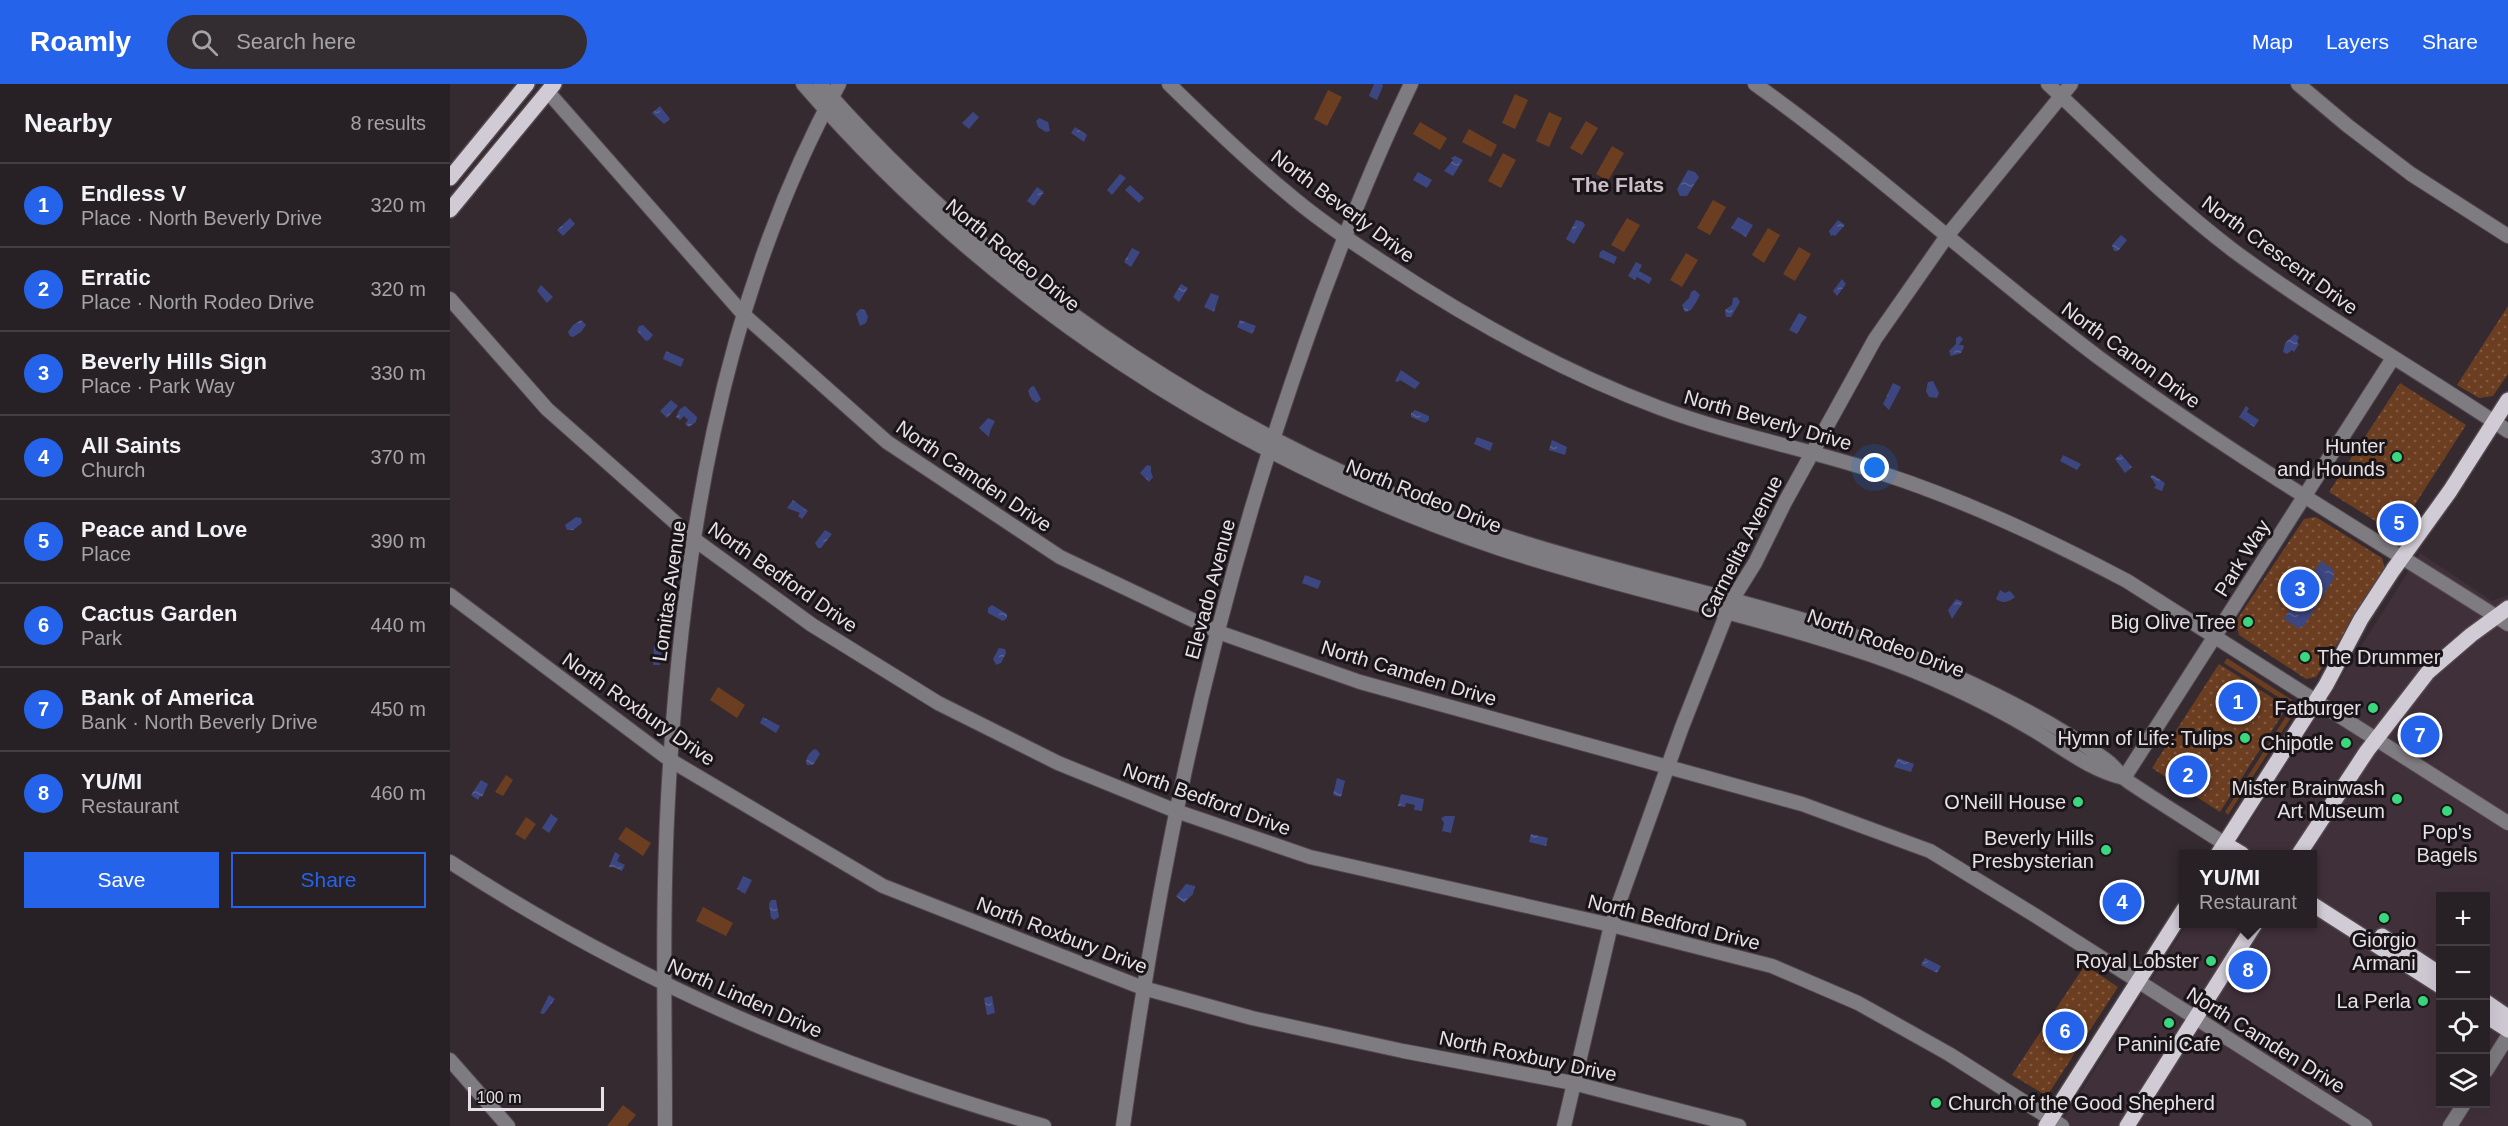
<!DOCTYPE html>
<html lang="en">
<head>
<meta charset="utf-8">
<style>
	body { margin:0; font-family:Helvetica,sans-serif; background:#332d31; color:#f1f3f6 }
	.controls { position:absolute; right:18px; bottom:18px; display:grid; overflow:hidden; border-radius:0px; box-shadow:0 6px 24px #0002 }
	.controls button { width:54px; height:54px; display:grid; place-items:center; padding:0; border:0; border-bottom:2px solid #433e41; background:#272024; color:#f1f3f6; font:30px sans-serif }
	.scale { position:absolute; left:18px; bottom:15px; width:136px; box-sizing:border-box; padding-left:6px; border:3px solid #e7e0e4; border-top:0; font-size:16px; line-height:21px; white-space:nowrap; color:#e7e0e4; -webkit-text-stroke:4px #191417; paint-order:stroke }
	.you { position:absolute; left:1425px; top:384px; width:21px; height:21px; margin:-15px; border:4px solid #fff; border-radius:50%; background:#1a73e8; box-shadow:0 0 0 9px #1a73e833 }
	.badge { display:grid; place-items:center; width:39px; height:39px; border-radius:50%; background:#2563eb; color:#fff; font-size:20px; font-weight:700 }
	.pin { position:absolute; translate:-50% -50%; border:3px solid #fff; box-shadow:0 2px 6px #0006 }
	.popup { position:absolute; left:1729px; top:766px; width:138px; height:78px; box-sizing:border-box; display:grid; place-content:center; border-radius:0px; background:#272024; filter:drop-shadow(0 2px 4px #0005); font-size:20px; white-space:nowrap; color:#a4a3a6 }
	.popup b { font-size:22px; color:#f1f3f6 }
	.popup::after { content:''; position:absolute; left:50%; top:100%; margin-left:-12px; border:12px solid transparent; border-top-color:#272024 }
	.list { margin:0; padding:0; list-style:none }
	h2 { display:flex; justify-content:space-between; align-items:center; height:78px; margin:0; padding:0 24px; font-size:26px }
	h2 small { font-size:20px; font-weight:400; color:#a4a3a6 }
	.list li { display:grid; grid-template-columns:39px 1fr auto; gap:18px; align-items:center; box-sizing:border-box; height:84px; padding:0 24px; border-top:2px solid #433e41 }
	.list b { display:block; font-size:22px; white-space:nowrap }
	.list p { margin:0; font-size:20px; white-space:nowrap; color:#a4a3a6 }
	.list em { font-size:20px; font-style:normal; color:#a4a3a6 }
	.actions { display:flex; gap:12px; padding:18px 24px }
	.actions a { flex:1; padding:14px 0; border:2px solid #2563eb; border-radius:0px; text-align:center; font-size:21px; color:#2563eb }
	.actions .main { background:#2563eb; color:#fff }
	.icon { flex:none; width:33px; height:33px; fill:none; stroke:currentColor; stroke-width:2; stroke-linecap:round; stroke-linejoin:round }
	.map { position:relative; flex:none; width:2058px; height:1042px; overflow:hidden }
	header { display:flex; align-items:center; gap:36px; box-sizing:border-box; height:84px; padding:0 30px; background:#2563eb; color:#fff }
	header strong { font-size:28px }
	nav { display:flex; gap:33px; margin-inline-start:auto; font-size:21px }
	.search { width:420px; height:54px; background:#332d31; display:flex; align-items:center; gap:15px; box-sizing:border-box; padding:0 21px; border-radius:33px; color:#a4a3a6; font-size:22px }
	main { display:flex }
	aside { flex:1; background:#272024 }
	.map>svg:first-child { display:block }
	.built { fill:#40303a; fill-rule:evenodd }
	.grass { fill:#6c3e21 }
	.park { fill:url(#park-dots) }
	.water { fill:url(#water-ripples) }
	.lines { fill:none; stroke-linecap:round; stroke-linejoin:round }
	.minor-casing { stroke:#51474d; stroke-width:16 }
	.major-casing { stroke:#51474d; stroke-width:18 }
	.minor { stroke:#7f7c81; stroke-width:14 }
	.major { stroke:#d1cbd6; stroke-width:15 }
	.poi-dot { fill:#3ad77f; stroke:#191417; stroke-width:2 }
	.labels { text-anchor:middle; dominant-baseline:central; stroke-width:6; stroke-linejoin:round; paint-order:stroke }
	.street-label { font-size:20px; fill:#e7e0e4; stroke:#191417 }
	.poi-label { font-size:20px; fill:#e7e0e4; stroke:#191417; text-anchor:end }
	.neighbourhood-label { font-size:21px; font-weight:bold; fill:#ccbec6; stroke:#191417 }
</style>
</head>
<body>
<header>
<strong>Roamly</strong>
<div class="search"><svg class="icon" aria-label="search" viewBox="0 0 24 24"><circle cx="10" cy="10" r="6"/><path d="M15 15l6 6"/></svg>Search here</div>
<nav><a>Map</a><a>Layers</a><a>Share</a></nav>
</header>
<main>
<aside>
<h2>Nearby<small>8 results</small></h2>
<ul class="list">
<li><span class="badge">1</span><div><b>Endless V</b><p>Place · North Beverly Drive</p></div><em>320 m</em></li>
<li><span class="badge">2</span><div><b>Erratic</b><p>Place · North Rodeo Drive</p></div><em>320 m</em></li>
<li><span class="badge">3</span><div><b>Beverly Hills Sign</b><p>Place · Park Way</p></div><em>330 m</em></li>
<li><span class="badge">4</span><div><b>All Saints</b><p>Church</p></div><em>370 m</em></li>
<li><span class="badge">5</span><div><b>Peace and Love</b><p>Place</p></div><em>390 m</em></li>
<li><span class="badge">6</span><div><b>Cactus Garden</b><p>Park</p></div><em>440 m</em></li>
<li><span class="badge">7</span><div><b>Bank of America</b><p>Bank · North Beverly Drive</p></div><em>450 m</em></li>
<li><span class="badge">8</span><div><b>YU/MI</b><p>Restaurant</p></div><em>460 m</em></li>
</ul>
<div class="actions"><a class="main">Save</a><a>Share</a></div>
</aside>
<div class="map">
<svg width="2058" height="1042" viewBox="0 0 2058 1042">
	<defs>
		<pattern id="park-dots" width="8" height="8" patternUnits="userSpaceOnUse" patternTransform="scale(1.5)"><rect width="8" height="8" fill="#6c3e21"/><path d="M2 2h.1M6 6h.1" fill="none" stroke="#815a41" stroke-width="1.8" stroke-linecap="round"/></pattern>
		<pattern id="water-ripples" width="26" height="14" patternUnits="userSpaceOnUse" patternTransform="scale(1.5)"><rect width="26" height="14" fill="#3c4681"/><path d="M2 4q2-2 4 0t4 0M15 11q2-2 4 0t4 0" fill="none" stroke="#586093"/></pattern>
	</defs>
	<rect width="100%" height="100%" fill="#342a30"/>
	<path class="built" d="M1970 469 2042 517 2058 511V1042H1609L1737 840H1862V770H1780ZM1990 812H2036V1020H1990Z"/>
	<g class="grass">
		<polygon points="878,6 892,13 877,42 864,35"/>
		<polygon points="1065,10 1078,16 1065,45 1052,39"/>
		<polygon points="1099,28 1112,34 1099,63 1086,57"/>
		<polygon points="1136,37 1148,44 1132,71 1120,64"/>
		<polygon points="970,38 997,54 990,66 963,50"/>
		<polygon points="1019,45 1047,61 1041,73 1012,58"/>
		<polygon points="1162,62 1174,69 1158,97 1146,90"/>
		<polygon points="1053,69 1066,76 1051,104 1038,97"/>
		<polygon points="1263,116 1276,123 1260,151 1247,144"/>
		<polygon points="1177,134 1190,141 1174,168 1161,161"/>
		<polygon points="1318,144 1330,151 1314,179 1302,171"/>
		<polygon points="1349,163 1361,170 1345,197 1333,190"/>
		<polygon points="1236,169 1248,176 1232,203 1220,196"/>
		<polygon points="1777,574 1842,616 1839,620 1774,579"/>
		<polygon points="268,603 295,621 287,634 260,616"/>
		<polygon points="1840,626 1844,629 1778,731 1775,728"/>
		<polygon points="56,691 63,696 53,712 45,708"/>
		<polygon points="76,733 86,740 75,756 65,750"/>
		<polygon points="176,743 201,759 193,772 168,755"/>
		<polygon points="253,823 283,839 276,852 246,837"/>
		<polygon points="173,1021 186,1031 177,1042 157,1042"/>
	</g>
	<g class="park">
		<polygon points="2058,222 2058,290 2043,312 2029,314 2007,301"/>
		<polygon points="1950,299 2016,341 1946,450 1879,408"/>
		<polygon points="1866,433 1932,474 1935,485 1866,593 1856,595 1789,551 1786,537 1854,435"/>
		<polygon points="1769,580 1837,623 1770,728 1702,684"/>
		<polygon points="1635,881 1668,903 1597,1012 1562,991"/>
	</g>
	<g class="water">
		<polygon points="924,0 932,0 933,2 927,16 919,12"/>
		<polygon points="210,22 220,35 214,40 202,29"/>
		<polygon points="523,28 529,33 519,45 512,39"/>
		<polygon points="589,34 598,38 600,47 596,48 588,43 586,37"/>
		<polygon points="625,43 637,51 634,58 621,49"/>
		<polygon points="1005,72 1013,76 1003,92 994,87 1003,76 1001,74"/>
		<polygon points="1238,86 1245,88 1249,93 1237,112 1230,112 1227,105"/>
		<polygon points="968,88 982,96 977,104 963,96"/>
		<polygon points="670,90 676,94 662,111 657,106"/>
		<polygon points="680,101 694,114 689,119 675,106"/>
		<polygon points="587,103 594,108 584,122 577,117"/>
		<polygon points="1288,133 1303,141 1296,153 1281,144"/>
		<polygon points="120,134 125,140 113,152 107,146"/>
		<polygon points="1126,136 1133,138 1135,141 1124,160 1116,155"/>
		<polygon points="1388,136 1395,141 1385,152 1383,151 1381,152 1379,147"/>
		<polygon points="1671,151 1677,156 1668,167 1664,167 1662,161"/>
		<polygon points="682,164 690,168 681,183 674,178"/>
		<polygon points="1153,166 1167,173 1164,180 1149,173 1150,168"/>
		<polygon points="1186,178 1192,181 1189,187 1202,194 1199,200 1187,193 1185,196 1178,192"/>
		<polygon points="1392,195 1396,200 1387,212 1383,207"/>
		<polygon points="731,200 738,204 729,218 723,213"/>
		<polygon points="91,201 103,213 97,219 87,207"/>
		<path d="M1245 206 1250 211C1247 217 1244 221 1241 226L1235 228 1232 221 1239 214 1241 208Z"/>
		<polygon points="761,209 769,212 764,228 754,223"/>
		<polygon points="1287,213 1290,218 1281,233 1276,233 1275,226 1282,221 1283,214"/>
		<polygon points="410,225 415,226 418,233 416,239 410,242 406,230"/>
		<polygon points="1349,229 1357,233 1347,250 1339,246"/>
		<polygon points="131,236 136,241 131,248 123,253 120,252 118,248 123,241"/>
		<polygon points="790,236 806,242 802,250 787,243"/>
		<polygon points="193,241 203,251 199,256 196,257 187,247 189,242"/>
		<polygon points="1845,250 1849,253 1847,258 1849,260 1844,268 1842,266 1837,270 1833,268 1835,259"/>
		<polygon points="1510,252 1513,255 1509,261 1513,261 1514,263 1511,269 1501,272 1499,267 1506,260 1506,254"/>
		<polygon points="216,267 234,275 231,283 213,275"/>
		<polygon points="951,286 970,299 965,305 950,296 948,298 945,297"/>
		<polygon points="1483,297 1489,309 1487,314 1479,313 1476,307 1478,298"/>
		<polygon points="1443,299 1451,303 1439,326 1433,320"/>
		<polygon points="584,302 591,315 587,319 582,316 578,307 581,303"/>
		<polygon points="221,316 228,322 217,334 210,327"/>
		<polygon points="235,322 247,333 246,338 239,343 235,340 238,336 234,332 230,336 226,333 230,325"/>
		<polygon points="1796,322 1799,324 1797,328 1809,336 1804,343 1789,333"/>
		<polygon points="965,326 979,332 979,336 975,339 961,333 961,329"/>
		<polygon points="538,334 545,337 540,347 539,353 529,344"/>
		<polygon points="1027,353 1043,359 1040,367 1024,360"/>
		<polygon points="1102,356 1117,363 1115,371 1099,366"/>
		<polygon points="1671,370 1682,383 1675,389 1665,375"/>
		<polygon points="1613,371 1631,380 1627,386 1610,377"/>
		<polygon points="697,381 701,382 701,388 703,393 699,398 690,389"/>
		<polygon points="1703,391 1715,399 1712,407 1704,404 1706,401 1700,392"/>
		<polygon points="343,416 358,427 352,435 348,432 350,429 337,424"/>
		<polygon points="126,433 131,434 132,439 123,446 117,446 115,441"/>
		<polygon points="375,446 382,450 371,464 368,464 365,459"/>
		<polygon points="1871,477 1884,486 1884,494 1854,542 1848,544 1834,535 1847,513 1853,512 1857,503 1857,499"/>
		<polygon points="855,491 871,497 868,505 852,499"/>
		<path d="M1550 506 1555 509 1560 507 1565 513C1559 518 1553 520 1546 515Z"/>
		<polygon points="1506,515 1513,518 1502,535 1498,526"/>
		<polygon points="542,521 557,530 557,534 553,537 538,529 538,524"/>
		<polygon points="204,561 212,562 210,581 203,581"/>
		<polygon points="549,564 555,565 556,569 551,579 546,581 543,575"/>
		<polygon points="313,633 330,642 326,649 310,639"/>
		<path d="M366 665 370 670 363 681H357C354 676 360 666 366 665Z"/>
		<polygon points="1448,674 1464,680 1461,688 1444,683"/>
		<polygon points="887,694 895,697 891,713 883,711"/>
		<polygon points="31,696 38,700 32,713 30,712 28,716 21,711"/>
		<polygon points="951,710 974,715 972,727 964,726 965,721 956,719 955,723 948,722"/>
		<polygon points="101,730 108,735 99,749 92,744"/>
		<polygon points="995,732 1005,732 1001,749 992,747 994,739 991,734"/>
		<polygon points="1081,750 1098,754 1096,762 1079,758"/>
		<polygon points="165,768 170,771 167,777 175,781 172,787 164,783 159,783"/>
		<polygon points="293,792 302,796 295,810 287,805"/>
		<polygon points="736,800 745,802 743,810 734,819 726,812"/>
		<polygon points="321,816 326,816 329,833 324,836 321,834 319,820"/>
		<polygon points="1475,874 1491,882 1487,889 1471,881"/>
		<polygon points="99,911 105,915 94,930 90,929"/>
		<polygon points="542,912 545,929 537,931 534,914"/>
	</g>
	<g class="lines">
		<defs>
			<g id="minor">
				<path d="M353 0C537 213 781 374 1048 464 1171 505 1299 529 1421 571 1476 590 1530 615 1580 644 1611 662 1639 686 1674 694"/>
				<path d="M370 0C553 208 793 366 1056 453 1202 501 1358 525 1499 589 1553 613 1608 641 1656 676 1665 682 1670 692 1679 698 1710 719 1743 739 1775 760"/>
				<path d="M719 0C757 37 795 74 836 108 866 134 900 157 934 179 1020 236 1113 288 1210 324 1282 351 1358 365 1431 389 1517 417 1597 455 1677 497L2058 739"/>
				<path d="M1305 0C1424 85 1531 185 1648 273 1780 370 1920 452 2058 540"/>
				<path d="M1598 0C1659 57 1718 117 1784 167 1872 232 1967 286 2058 347"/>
				<polyline points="1848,0 1898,42 1961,90 2058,152"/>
				<polyline points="98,8 294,231 437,358 610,473 768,548 910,598 1352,720 1480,767 1586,832 1915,1042"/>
				<polyline points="0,215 97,325 245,456 362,541 488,619 608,679 726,727 860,773 1161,841 1322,882 1408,919 1499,970 1612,1042"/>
				<polyline points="0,511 220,676 433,802 693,904 802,934 953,967 1123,999 1289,1042"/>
				<polyline points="1674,694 1943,274"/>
				<path d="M0 778C190 901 377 980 594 1042"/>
				<polyline points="0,976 58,1042"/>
				<polyline points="2036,987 2058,952"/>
				<path d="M215 1042C215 933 212 824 218 715 231 471 270 216 389 0"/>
				<path d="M673 1042C706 804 753 569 828 340 866 224 908 110 961 0"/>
				<polyline points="1114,1042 1161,841 1232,643 1282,516 1305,479 1335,418 1425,255 1497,152 1621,0"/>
				<polyline points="2000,1042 2014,1020"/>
			</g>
			<g id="major">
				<polyline points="0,94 77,0"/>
				<polyline points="0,126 104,0"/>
				<polyline points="1775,760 1792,770"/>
				<polyline points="1768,770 1876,601 1911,535 1943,486 2000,407 2058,316"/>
				<polyline points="1849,770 1917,667 1978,588 2021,551 2058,524"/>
				<polyline points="1862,820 1990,902"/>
				<polyline points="1932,852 1990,890"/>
				<polyline points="2036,918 2058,933"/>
				<polyline points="2036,932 2058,946"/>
				<polyline points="1596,1042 1734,825"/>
				<polyline points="1677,1042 1805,840"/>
			</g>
		</defs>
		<use href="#minor" class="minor-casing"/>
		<use href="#major" class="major-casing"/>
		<use href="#minor" class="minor"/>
		<use href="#major" class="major"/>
	</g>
	<g class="poi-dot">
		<circle cx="1947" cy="373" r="6"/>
		<circle cx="1798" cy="538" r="6"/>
		<circle cx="1855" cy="573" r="6"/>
		<circle cx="1923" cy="624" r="6"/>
		<circle cx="1795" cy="654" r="6"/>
		<circle cx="1896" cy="659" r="6"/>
		<circle cx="1947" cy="715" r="6"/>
		<circle cx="1628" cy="718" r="6"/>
		<circle cx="1997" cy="727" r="6"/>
		<circle cx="1656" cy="766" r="6"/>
		<circle cx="1934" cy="834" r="6"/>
		<circle cx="1761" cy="877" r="6"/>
		<circle cx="1973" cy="917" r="6"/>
		<circle cx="1719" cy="939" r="6"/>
		<circle cx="1486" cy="1019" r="6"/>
	</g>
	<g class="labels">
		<g class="street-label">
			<text transform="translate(893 122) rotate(37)">North Beverly Drive</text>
			<text transform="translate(563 171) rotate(39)">North Rodeo Drive</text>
			<text transform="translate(1830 171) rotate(36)">North Crescent Drive</text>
			<text transform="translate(1681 271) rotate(36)">North Canon Drive</text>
			<text transform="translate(1318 336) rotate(16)">North Beverly Drive</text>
			<text transform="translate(524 392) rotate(34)">North Camden Drive</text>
			<text transform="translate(974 412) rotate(22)">North Rodeo Drive</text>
			<text transform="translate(1291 463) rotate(-63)">Carmelita Avenue</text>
			<text transform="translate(1792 474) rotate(-58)">Park Way</text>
			<text transform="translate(333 493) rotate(35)">North Bedford Drive</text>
			<text transform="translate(760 505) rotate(-75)">Elevado Avenue</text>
			<text transform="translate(219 507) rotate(-82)">Lomitas Avenue</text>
			<text transform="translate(1436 559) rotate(20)">North Rodeo Drive</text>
			<text transform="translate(959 589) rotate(17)">North Camden Drive</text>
			<text transform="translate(189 625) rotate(35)">North Roxbury Drive</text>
			<text transform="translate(757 715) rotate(20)">North Bedford Drive</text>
			<text transform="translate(1224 838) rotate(14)">North Bedford Drive</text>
			<text transform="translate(612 851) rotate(21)">North Roxbury Drive</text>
			<text transform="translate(295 914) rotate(24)">North Linden Drive</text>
			<text transform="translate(1816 956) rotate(32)">North Camden Drive</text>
			<text transform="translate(1078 972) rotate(12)">North Roxbury Drive</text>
		</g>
		<g class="poi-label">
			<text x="1935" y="362">Hunter<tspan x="1935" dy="23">and Hounds</tspan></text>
			<text x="1786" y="538">Big Olive Tree</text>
			<text x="1867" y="573" text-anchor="start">The Drummer</text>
			<text x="1911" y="624">Fatburger</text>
			<text x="1783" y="654">Hymn of Life: Tulips</text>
			<text x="1884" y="659">Chipotle</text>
			<text x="1935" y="704">Mister Brainwash<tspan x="1935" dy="23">Art Museum</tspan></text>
			<text x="1616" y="718">O'Neill House</text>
			<text x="1997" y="748" text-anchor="middle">Pop's<tspan x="1997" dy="23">Bagels</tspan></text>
			<text x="1644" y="754">Beverly Hills<tspan x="1644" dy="23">Presbysterian</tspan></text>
			<text x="1934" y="856" text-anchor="middle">Giorgio<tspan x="1934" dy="23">Armani</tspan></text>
			<text x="1749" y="877">Royal Lobster</text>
			<text x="1961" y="917">La Perla</text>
			<text x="1719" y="960" text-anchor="middle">Panini Cafe</text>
			<text x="1498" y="1019" text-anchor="start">Church of the Good Shepherd</text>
		</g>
		<g class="neighbourhood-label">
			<text x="1168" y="100">The Flats</text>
		</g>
	</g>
</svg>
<div class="controls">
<button>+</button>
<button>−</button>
<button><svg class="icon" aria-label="locate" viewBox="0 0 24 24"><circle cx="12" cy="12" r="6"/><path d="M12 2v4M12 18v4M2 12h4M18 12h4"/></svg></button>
<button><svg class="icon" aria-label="layers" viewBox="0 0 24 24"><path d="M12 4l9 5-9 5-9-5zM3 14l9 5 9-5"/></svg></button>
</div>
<div class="scale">100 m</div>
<div class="you"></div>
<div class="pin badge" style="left:1788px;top:618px">1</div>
<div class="pin badge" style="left:1738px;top:691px">2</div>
<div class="pin badge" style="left:1850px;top:505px">3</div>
<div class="pin badge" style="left:1672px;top:818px">4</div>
<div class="pin badge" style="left:1949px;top:439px">5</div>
<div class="pin badge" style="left:1615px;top:947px">6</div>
<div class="pin badge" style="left:1970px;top:651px">7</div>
<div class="pin badge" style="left:1798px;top:886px">8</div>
<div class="popup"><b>YU/MI</b>Restaurant</div>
</div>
</main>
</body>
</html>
